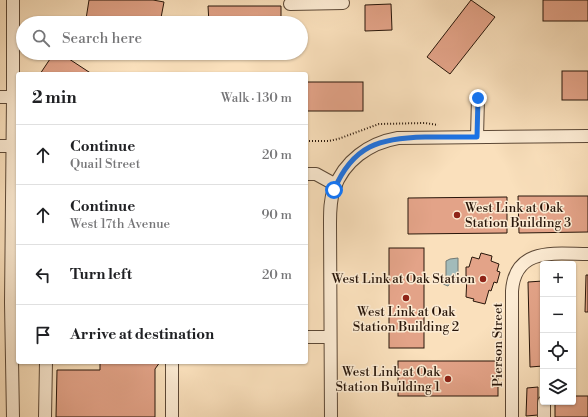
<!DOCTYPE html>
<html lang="en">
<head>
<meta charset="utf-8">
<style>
	body { margin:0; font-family:"Libre Bodoni",serif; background:#f6f6f6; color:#202124 }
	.controls { position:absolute; right:12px; bottom:12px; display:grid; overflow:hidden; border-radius:4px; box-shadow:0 1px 3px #0004 }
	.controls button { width:36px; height:36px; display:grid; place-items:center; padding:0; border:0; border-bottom:1px solid #e0e0e0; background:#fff; color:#202124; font:20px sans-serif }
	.stop { position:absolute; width:12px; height:12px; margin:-9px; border:3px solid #1a73e8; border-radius:50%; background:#fff }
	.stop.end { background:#1a73e8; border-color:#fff; box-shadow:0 1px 4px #0008 }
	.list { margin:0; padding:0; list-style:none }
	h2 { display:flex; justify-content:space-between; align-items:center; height:52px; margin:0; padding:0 16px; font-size:17px }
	h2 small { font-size:13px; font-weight:400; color:#757577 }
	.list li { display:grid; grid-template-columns:26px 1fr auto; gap:12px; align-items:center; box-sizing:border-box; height:60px; padding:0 16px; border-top:1px solid #e0e0e0 }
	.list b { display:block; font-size:15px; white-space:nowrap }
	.list p { margin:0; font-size:13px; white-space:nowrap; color:#757577 }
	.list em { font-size:13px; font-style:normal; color:#757577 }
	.icon { flex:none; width:22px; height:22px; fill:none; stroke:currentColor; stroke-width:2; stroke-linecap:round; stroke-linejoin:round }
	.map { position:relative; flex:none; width:588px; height:417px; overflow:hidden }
	.search { position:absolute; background:#fff; box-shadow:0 1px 3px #0004; left:16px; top:16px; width:292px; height:44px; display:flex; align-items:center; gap:10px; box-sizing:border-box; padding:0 14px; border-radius:22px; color:#757577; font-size:15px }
	.panel { position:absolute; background:#fff; box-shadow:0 1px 3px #0004; left:16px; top:72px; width:292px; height:292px; border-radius:4px }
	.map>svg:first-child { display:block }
	.water { fill:#a2bbba; stroke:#717974 }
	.building { fill:#e3a388; stroke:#28160a }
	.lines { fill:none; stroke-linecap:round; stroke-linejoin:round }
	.minor-casing { stroke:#5c4836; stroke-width:14 }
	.path { stroke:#28160a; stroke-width:2; stroke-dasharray:1 2; stroke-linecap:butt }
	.minor { stroke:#fcebd3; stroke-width:12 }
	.route { stroke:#1a73e8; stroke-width:5 }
	.poi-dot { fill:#8f2418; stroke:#fcebd3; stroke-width:1.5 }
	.labels { text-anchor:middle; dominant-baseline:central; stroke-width:3; stroke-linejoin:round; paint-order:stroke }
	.poi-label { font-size:13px; fill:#28160a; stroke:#fcebd3; text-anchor:end }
	.street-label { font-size:13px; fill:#28160a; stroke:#fcebd3 }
</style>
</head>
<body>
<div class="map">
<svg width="588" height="417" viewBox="0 0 588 417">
	<rect width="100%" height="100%" fill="#fae0bc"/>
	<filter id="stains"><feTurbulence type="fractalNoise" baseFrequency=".005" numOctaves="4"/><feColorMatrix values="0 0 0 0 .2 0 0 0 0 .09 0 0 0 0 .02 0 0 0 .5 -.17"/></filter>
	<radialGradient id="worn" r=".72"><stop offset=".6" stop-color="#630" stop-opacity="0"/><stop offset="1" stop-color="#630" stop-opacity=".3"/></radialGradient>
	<polygon class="water" points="458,258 458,283 450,283 448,286 443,284 444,280 446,279 446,261 450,259"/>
	<g class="building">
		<polygon points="89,0 153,0 164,2 160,23 109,23 86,19"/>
		<polygon points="471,0 495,17 450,74 427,57"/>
		<rect x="543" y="0" width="45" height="21"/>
		<polygon points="391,4 392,30 365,31 365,5"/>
		<polygon points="208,6 281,6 281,23 209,23"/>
		<polygon points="54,53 60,53 92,74 40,74"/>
		<rect x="562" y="71" width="26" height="29"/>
		<rect x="306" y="82" width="57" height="29"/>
		<polygon points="518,196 588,196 588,232 519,233"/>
		<polygon points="507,197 507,233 408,234 408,198"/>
		<rect x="389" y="248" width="35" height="100"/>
		<polygon points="481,253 492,256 491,261 499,264 497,271 500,272 497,283 494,282 491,291 489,290 485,304 473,301 474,299 466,297 467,276 466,276 466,267 469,267 472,257 479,259"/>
		<polygon points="586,275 588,275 588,312 585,312"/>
		<polygon points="543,281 543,366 530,367 528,282"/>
		<rect x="398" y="361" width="100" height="35"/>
		<polygon points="100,362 160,362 155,369 155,417 56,417 57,370 100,370"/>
		<polygon points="538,387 538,415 526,416 527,388"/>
		<polygon points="573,396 588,396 588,417 555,417 555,402 573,402"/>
	</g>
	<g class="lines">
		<defs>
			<g id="minor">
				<polyline points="13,0 13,97 11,303 13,417"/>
				<polyline points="290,4 343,3"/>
				<polyline points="0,97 13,97"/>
				<polyline points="477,137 478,98"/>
				<polyline points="0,146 12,146"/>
				<polyline points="306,174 316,174 336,185"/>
				<polyline points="306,337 330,337"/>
				<polyline points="172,362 172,417"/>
				<polyline points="544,402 544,417"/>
				<polyline points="45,417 46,362"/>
				<path d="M331 417 330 223C330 211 330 200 334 189 344 161 369 143 398 138L588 136"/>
				<path d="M512 417V291C515 246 557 254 588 254"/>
			</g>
		</defs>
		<use href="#minor" class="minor-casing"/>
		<polyline class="path" points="306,141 329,141 338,139 379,124 425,123 438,125"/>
		<use href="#minor" class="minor"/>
	</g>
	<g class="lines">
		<path class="route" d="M334 190C353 145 380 138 425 137 442 137 460 137 477 137L478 98"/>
	</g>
	<g class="poi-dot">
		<circle cx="457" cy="215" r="4"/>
		<circle cx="483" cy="279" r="4"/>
		<circle cx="406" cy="298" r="4"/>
		<circle cx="448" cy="379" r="4"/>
	</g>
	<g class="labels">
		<g class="poi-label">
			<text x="465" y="208" text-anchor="start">West Link at Oak<tspan x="465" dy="15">Station Building 3</tspan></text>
			<text x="475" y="279">West Link at Oak Station</text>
			<text x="406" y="312" text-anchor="middle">West Link at Oak<tspan x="406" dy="15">Station Building 2</tspan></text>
			<text x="440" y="372">West Link at Oak<tspan x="440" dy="15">Station Building 1</tspan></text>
		</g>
		<g class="street-label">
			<text transform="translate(498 345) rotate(-90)">Pierson Street</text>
		</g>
	</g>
	<rect width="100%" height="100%" filter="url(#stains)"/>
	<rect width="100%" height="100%" fill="url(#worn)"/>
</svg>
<div class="controls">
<button>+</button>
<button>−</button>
<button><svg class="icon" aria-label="locate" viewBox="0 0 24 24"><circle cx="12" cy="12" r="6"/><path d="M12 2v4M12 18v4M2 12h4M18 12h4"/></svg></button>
<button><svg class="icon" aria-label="layers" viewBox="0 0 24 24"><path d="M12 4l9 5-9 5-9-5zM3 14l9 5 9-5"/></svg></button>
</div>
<div class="stop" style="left:334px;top:190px"></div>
<div class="stop end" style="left:478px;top:98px"></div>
<div class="search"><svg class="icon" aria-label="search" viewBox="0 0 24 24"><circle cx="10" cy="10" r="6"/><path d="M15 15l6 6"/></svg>Search here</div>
<section class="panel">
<h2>2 min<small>Walk · 130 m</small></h2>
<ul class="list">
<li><svg class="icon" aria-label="ahead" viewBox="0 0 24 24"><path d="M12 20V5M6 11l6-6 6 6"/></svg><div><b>Continue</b><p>Quail Street</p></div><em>20 m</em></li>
<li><svg class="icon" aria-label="ahead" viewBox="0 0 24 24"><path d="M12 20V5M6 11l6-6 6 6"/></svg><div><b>Continue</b><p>West 17th Avenue</p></div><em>90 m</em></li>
<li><svg class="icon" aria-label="left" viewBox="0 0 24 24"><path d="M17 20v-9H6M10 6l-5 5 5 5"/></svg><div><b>Turn left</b></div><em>20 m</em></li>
<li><svg class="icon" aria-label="arrive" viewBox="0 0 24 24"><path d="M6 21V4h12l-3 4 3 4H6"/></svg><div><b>Arrive at destination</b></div></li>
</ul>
</section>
</div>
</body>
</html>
